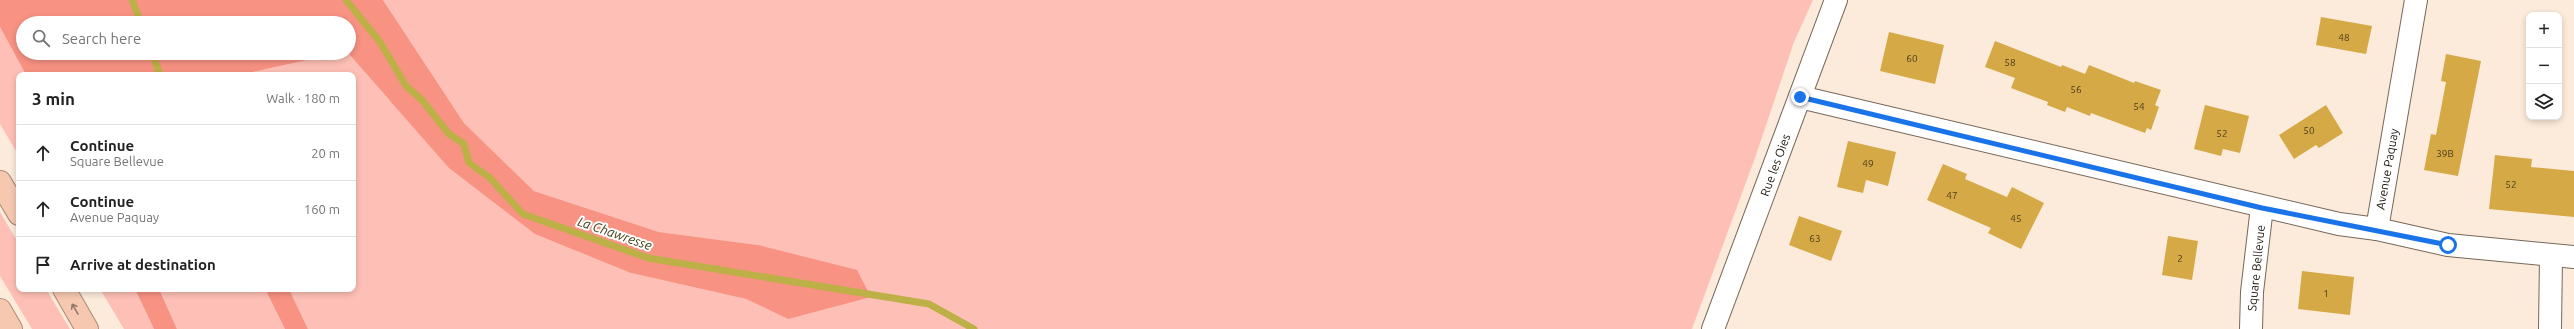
<!DOCTYPE html>
<html lang="en">
<head>
<meta charset="utf-8">
<style>
	body { margin:0; font-family:Ubuntu,sans-serif; background:#f6f6f6; color:#222 }
	.controls { position:absolute; right:12px; top:12px; display:grid; overflow:hidden; border-radius:8px; box-shadow:0 2px 6px #0003 }
	.controls button { width:36px; height:36px; display:grid; place-items:center; padding:0; border:0; border-bottom:1px solid #e0e0e0; background:#fff; color:#222; font:20px sans-serif }
	.stop { position:absolute; width:12px; height:12px; margin:-9px; border:3px solid #1a73e8; border-radius:50%; background:#fff }
	.stop.end { background:#1a73e8; border-color:#fff; box-shadow:0 1px 4px #0008 }
	.list { margin:0; padding:0; list-style:none }
	h2 { display:flex; justify-content:space-between; align-items:center; height:52px; margin:0; padding:0 16px; font-size:17px }
	h2 small { font-size:13px; font-weight:400; color:#767676 }
	.list li { display:grid; grid-template-columns:26px 1fr auto; gap:12px; align-items:center; box-sizing:border-box; height:56px; padding:0 16px; border-top:1px solid #e0e0e0 }
	.list b { display:block; font-size:15px; white-space:nowrap }
	.list p { margin:0; font-size:13px; white-space:nowrap; color:#767676 }
	.list em { font-size:13px; font-style:normal; color:#767676 }
	.icon { flex:none; width:22px; height:22px; fill:none; stroke:currentColor; stroke-width:2; stroke-linecap:round; stroke-linejoin:round }
	.map { position:relative; flex:none; width:2574px; height:329px; overflow:hidden }
	.search { position:absolute; background:#fff; box-shadow:0 2px 6px #0003; left:16px; top:16px; width:340px; height:44px; display:flex; align-items:center; gap:10px; box-sizing:border-box; padding:0 14px; border-radius:22px; color:#767676; font-size:15px }
	.panel { position:absolute; background:#fff; box-shadow:0 2px 6px #0003; left:16px; top:72px; width:340px; height:220px; border-radius:8px }
	.map>svg:first-child { display:block }
	.green { fill:#fec0b6 }
	.forest { fill:#f89283 }
	.lines { fill:none; stroke-linecap:round; stroke-linejoin:round }
	.stream { stroke:#bcb047; stroke-width:7 }
	.building { fill:#d5a946 }
	.street-casing { stroke:#77685a; stroke-width:24 }
	.highway-casing { stroke:#aa8a78; stroke-width:24 }
	.street { stroke:#fff; stroke-width:22 }
	.highway { stroke:#f7c8b0; stroke-width:22 }
	.oneway { stroke:#947868 }
	.route { stroke:#1a73e8; stroke-width:5 }
	.labels { text-anchor:middle; dominant-baseline:central; stroke-width:4; stroke-linejoin:round; paint-order:stroke }
	.number-label { font-size:10px; fill:#4a3b1e }
	.street-label { font-size:12px; fill:#1c1610; stroke:#fff }
	.water-label { font-size:13px; font-style:italic; fill:#433e12; stroke:#fff }
</style>
</head>
<body>
<div class="map">
<svg width="2574" height="329" viewBox="0 0 2574 329">
	<rect width="100%" height="100%" fill="#fcebda"/>
	<g class="green">
		<polygon points="383,0 1813,0 1794,42 1755,158 1692,329 308,329 289,289 353,289 353,75 239,75 339,53 348,53 389,100 631,273 746,299 788,319 758,245 659,232 534,191 464,123"/>
		<polygon points="0,27 26,75 19,75 19,156 0,124"/>
		<polygon points="0,212 19,244 19,289 46,289 70,329 32,329 0,276"/>
		<polygon points="100,289 135,289 154,329 124,329"/>
		<polygon points="159,289 265,289 285,329 177,329"/>
	</g>
	<g class="forest">
		<polygon points="0,0 383,0 464,123 534,191 659,232 758,245 857,270 871,297 788,319 746,299 631,273 535,234 449,168 348,53 349,23 23,23 23,53 339,53 239,75 26,75 0,27"/>
		<polygon points="135,289 159,289 177,329 154,329"/>
		<polygon points="265,289 289,289 308,329 285,329"/>
	</g>
	<g class="lines">
		<g class="stream">
			<polyline points="132,0 141,23"/>
			<polyline points="346,0 380,42 406,86 422,100 449,134 464,144 469,163 489,177 523,214 648,258 929,304 974,329"/>
			<polyline points="152,53 160,75"/>
		</g>
	</g>
	<g class="building">
		<polygon points="2321,17 2372,26 2366,54 2316,45"/>
		<polygon points="1889,32 1944,45 1935,84 1880,71"/>
		<polygon points="1995,41 2061,67 2062,65 2085,74 2089,65 2134,83 2135,81 2161,90 2155,105 2159,107 2151,130 2147,128 2145,133 2091,113 2090,116 2067,107 2065,112 2047,105 2048,102 2011,88 2015,78 1985,67"/>
		<polygon points="2446,54 2481,61 2458,176 2424,170 2431,134 2436,135 2446,82 2441,81"/>
		<polygon points="2205,105 2249,116 2240,153 2223,149 2221,156 2194,149"/>
		<polygon points="2326,105 2343,133 2319,148 2316,145 2294,159 2279,135"/>
		<polygon points="1848,141 1896,152 1888,186 1866,180 1863,193 1837,187"/>
		<polygon points="2495,155 2532,159 2531,167 2574,171 2574,217 2489,209"/>
		<polygon points="1943,164 1967,174 1965,179 2007,197 2012,187 2044,203 2021,249 1988,233 1991,228 1927,200"/>
		<polygon points="1799,216 1842,231 1831,261 1789,245"/>
		<polygon points="2168,236 2198,241 2192,280 2162,275"/>
		<polygon points="2302,271 2354,277 2350,315 2298,309"/>
	</g>
	<g class="lines">
		<defs>
			<g id="street">
				<polyline points="1800,97 2339,224 2377,229 2448,245 2574,257"/>
				<polyline points="2377,229 2416,0"/>
				<polyline points="1713,329 1836,0"/>
				<polyline points="2251,329 2252,292 2262,207"/>
				<polyline points="2550,329 2551,256"/>
			</g>
			<g id="highway">
				<polyline points="0,182 19,214"/>
				<polyline points="64,289 87,329"/>
				<polyline points="0,310 11,329"/>
			</g>
		</defs>
		<use href="#street" class="street-casing"/>
		<use href="#highway" class="highway-casing"/>
		<use href="#street" class="street"/>
		<use href="#highway" class="highway"/>
	</g>
	<defs><path id="oneway-shaft" d="M-6 0H5M1.5-3L5.5 0L1.5 3" fill="none" stroke-width="1.6" stroke-linecap="round" stroke-linejoin="round"/></defs>
	<use class="oneway" href="#oneway-shaft" transform="translate(75 309) rotate(-120)"/>
	<g class="lines">
		<polyline class="route" points="1800,97 2262,208 2448,245"/>
	</g>
	<g class="labels">
		<g class="number-label">
			<text x="2344" y="37">48</text>
			<text x="1912" y="58">60</text>
			<text x="2010" y="62">58</text>
			<text x="2076" y="89">56</text>
			<text x="2139" y="106">54</text>
			<text x="2309" y="130">50</text>
			<text x="2222" y="133">52</text>
			<text x="2445" y="153">39B</text>
			<text x="1868" y="163">49</text>
			<text x="2511" y="184">52</text>
			<text x="1952" y="195">47</text>
			<text x="2016" y="218">45</text>
			<text x="1815" y="238">63</text>
			<text x="2180" y="258">2</text>
			<text x="2326" y="293">1</text>
		</g>
		<g class="street-label">
			<text transform="translate(1775 165) rotate(-70)">Rue les Oies</text>
			<text transform="translate(2387 169) rotate(-80)">Avenue Paquay</text>
			<text transform="translate(2256 268) rotate(-84)">Square Bellevue</text>
		</g>
		<g class="water-label">
			<text transform="translate(615 233) rotate(19)">La Chawresse</text>
		</g>
	</g>
</svg>
<div class="controls">
<button>+</button>
<button>−</button>
<button><svg class="icon" aria-label="layers" viewBox="0 0 24 24"><path d="M12 4l9 5-9 5-9-5zM3 14l9 5 9-5"/></svg></button>
</div>
<div class="stop" style="left:2448px;top:245px"></div>
<div class="stop end" style="left:1800px;top:97px"></div>
<div class="search"><svg class="icon" aria-label="search" viewBox="0 0 24 24"><circle cx="10" cy="10" r="6"/><path d="M15 15l6 6"/></svg>Search here</div>
<section class="panel">
<h2>3 min<small>Walk · 180 m</small></h2>
<ul class="list">
<li><svg class="icon" aria-label="ahead" viewBox="0 0 24 24"><path d="M12 20V5M6 11l6-6 6 6"/></svg><div><b>Continue</b><p>Square Bellevue</p></div><em>20 m</em></li>
<li><svg class="icon" aria-label="ahead" viewBox="0 0 24 24"><path d="M12 20V5M6 11l6-6 6 6"/></svg><div><b>Continue</b><p>Avenue Paquay</p></div><em>160 m</em></li>
<li><svg class="icon" aria-label="arrive" viewBox="0 0 24 24"><path d="M6 21V4h12l-3 4 3 4H6"/></svg><div><b>Arrive at destination</b></div></li>
</ul>
</section>
</div>
</body>
</html>
